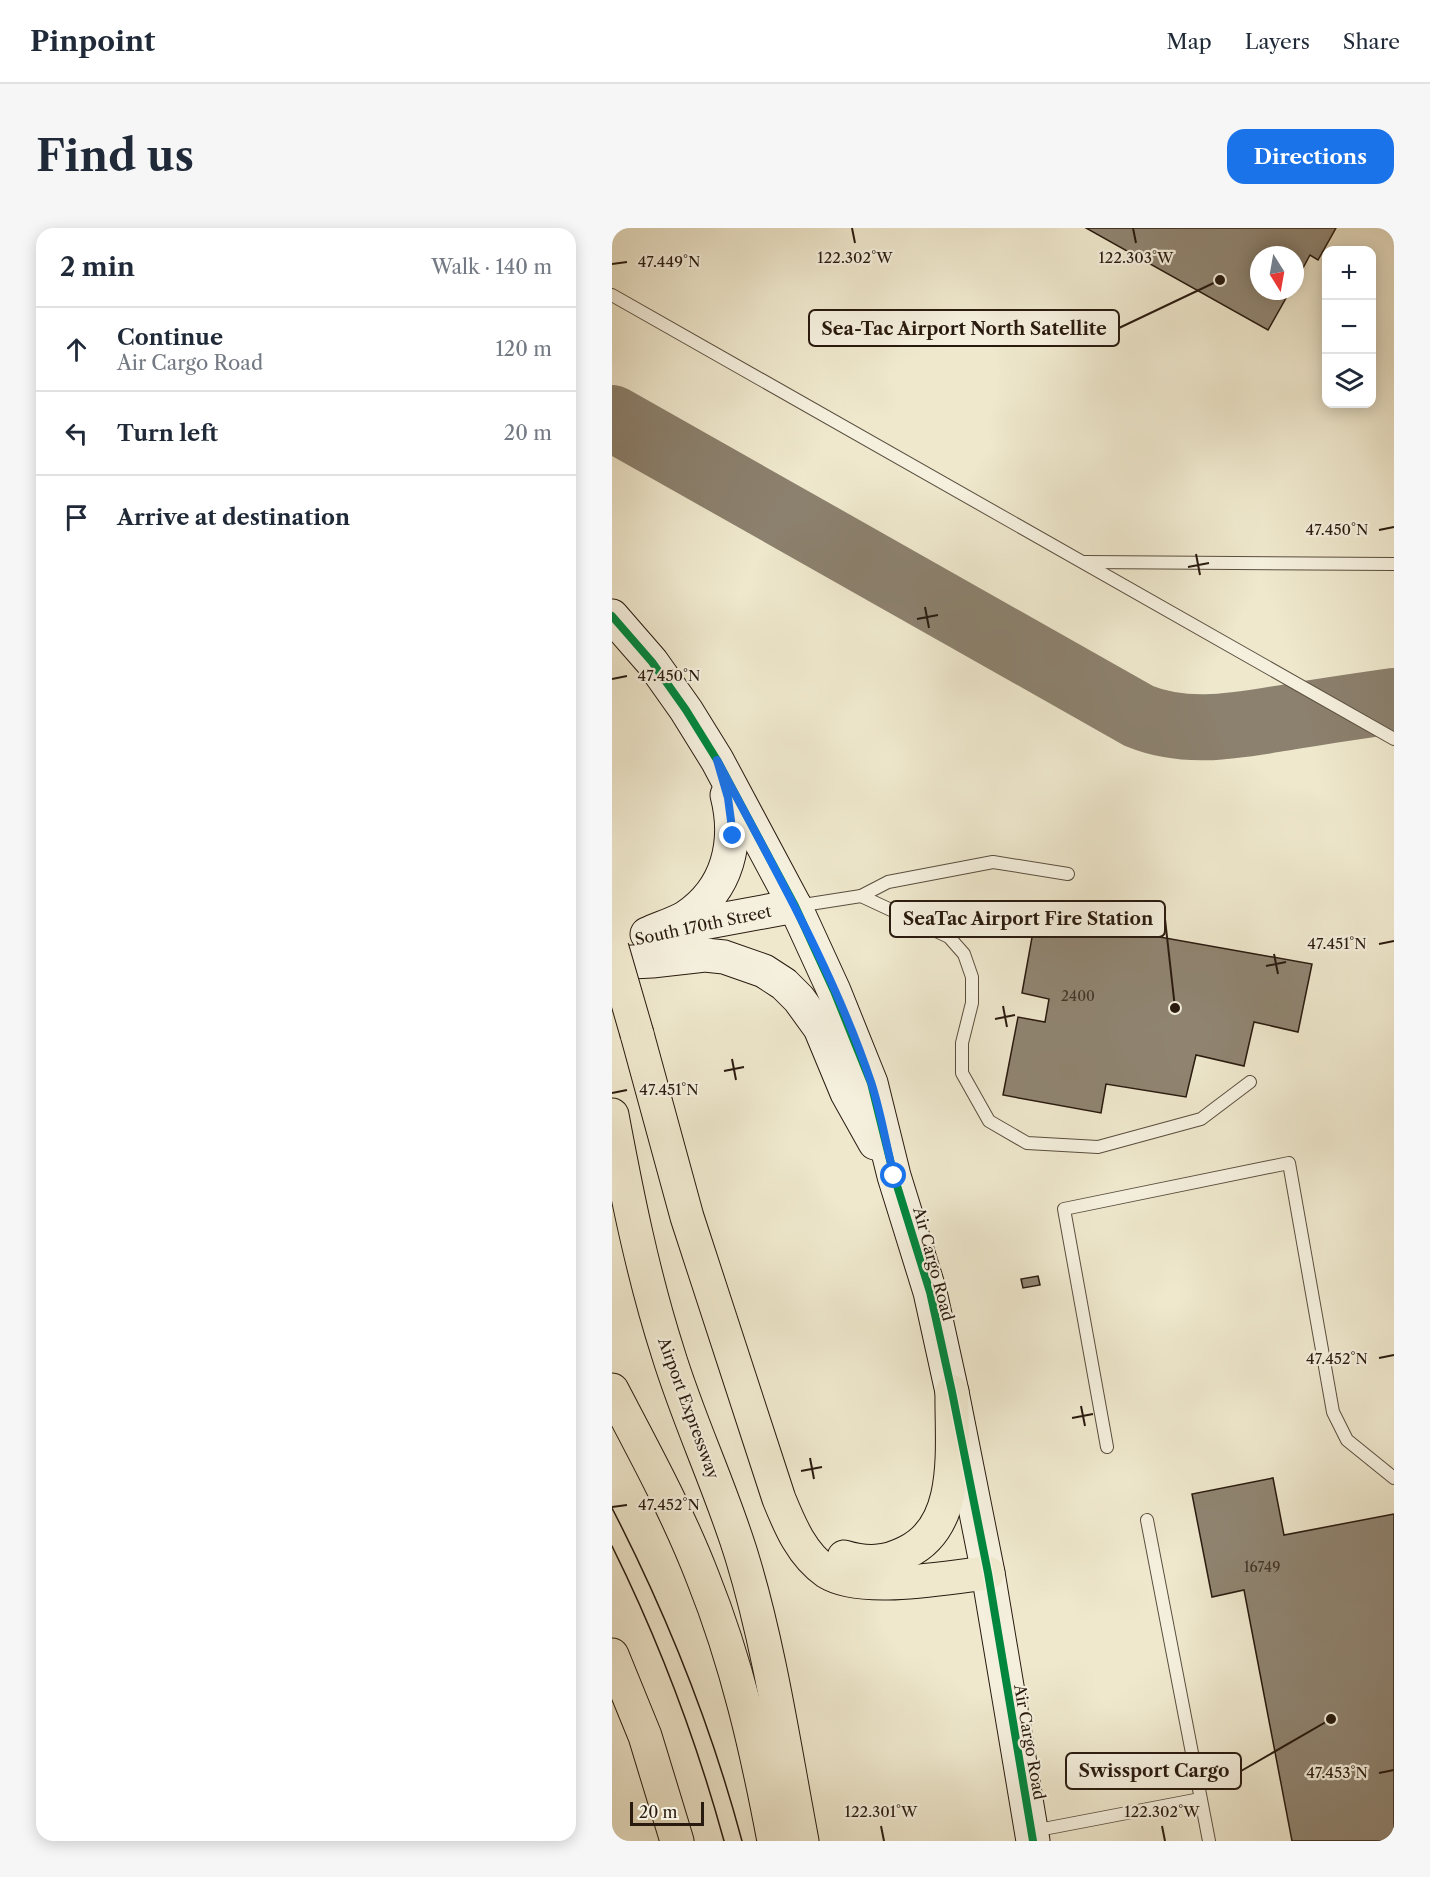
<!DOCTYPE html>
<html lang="en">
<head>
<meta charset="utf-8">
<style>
	body { margin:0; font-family:"Libre Caslon Text",serif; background:#f6f6f7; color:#1f2937 }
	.controls { position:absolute; right:18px; top:18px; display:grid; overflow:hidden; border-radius:12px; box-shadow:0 3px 15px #0003 }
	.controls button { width:54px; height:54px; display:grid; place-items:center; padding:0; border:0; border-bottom:2px solid #e0e1e3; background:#fff; color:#1f2937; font:30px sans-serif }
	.compass { position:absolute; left:638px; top:18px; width:54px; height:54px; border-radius:50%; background:#fff; box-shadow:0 3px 15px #0003; rotate:169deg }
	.scale { position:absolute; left:18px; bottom:15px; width:74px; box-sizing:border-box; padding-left:6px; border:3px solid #291a0f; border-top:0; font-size:16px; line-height:21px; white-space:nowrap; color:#291a0f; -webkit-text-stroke:4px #f5f0de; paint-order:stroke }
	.stop { position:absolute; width:18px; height:18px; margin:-14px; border:4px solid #1a73e8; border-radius:50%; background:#fff }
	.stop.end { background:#1a73e8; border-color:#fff; box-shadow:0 2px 6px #0008 }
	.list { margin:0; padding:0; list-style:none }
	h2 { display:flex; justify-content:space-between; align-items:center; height:78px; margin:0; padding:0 24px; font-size:26px }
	h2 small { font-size:20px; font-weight:400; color:#747a83 }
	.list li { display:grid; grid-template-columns:39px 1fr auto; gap:18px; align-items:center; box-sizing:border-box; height:84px; padding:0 24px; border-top:2px solid #e0e1e3 }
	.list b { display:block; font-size:22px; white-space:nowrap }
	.list p { margin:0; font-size:20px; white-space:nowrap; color:#747a83 }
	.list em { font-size:20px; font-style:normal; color:#747a83 }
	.icon { flex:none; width:33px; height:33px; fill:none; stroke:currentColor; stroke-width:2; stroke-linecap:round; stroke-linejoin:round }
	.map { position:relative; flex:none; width:782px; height:1613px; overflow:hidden; border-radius:18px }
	header { display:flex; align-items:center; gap:36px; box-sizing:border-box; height:84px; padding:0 30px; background:#fff; border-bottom:2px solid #e0e1e3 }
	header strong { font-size:28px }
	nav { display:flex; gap:33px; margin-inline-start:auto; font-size:21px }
	.intro { display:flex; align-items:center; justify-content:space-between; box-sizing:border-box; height:144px; padding:0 36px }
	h1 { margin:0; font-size:42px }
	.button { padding:15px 27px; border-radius:18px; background:#1a73e8; color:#fff; font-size:21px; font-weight:700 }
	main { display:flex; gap:36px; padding:0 36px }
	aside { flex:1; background:#fff; border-radius:18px; box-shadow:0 3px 15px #0003 }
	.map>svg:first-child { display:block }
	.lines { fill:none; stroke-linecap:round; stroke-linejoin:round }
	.taxiway { stroke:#8c816e; stroke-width:66 }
	.building { fill:#908572; stroke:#291a0f; stroke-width:1.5 }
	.lane-casing { stroke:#5a4e3e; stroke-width:14 }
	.secondary-casing { stroke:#291a0f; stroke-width:35 }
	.highway-casing { stroke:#291a0f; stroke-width:35 }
	.lane { stroke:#f5f0de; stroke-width:12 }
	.secondary { stroke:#f5f0de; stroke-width:33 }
	.highway { stroke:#efe8cd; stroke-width:33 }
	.tram { stroke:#291a0f; stroke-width:1.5 }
	.highway-bridge-casing { stroke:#291a0f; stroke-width:35; stroke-linecap:butt }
	.highway-bridge { stroke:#efe8cd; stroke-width:33 }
	.cycleway-casing { stroke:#f5f0de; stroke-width:11 }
	.cycleway { stroke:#00873e; stroke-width:8 }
	.route { stroke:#1a73e8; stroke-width:8 }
	.ticks { fill:none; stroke:#291a0f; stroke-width:2 }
	.labels { text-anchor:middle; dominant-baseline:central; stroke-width:4.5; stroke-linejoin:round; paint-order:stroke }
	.number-label { font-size:14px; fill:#433528 }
	.street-label { font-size:16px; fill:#291a0f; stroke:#f5f0de }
	.ticks-label { font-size:15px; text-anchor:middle; fill:#291a0f; stroke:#f5f0de; stroke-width:4.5; stroke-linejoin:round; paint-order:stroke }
	.leader { fill:none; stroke:#291a0f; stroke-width:2 }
	.callout-dot { fill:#291a0f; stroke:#f5f0de; stroke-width:2 }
	.callout { fill:#f5f0de; stroke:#291a0f; stroke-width:2 }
	.callout-label { font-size:18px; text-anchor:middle; font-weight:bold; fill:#291a0f }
</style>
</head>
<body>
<header>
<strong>Pinpoint</strong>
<nav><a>Map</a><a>Layers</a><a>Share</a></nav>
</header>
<div class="intro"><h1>Find us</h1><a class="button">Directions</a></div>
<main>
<aside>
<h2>2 min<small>Walk · 140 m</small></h2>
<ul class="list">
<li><svg class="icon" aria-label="ahead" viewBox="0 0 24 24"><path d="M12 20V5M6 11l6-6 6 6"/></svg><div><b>Continue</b><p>Air Cargo Road</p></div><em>120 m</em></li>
<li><svg class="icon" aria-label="left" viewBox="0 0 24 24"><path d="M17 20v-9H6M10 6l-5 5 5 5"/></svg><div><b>Turn left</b></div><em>20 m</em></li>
<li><svg class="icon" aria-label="arrive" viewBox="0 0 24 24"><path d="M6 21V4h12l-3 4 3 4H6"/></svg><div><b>Arrive at destination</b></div></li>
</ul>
</aside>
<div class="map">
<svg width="782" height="1613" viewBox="0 0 782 1613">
	<rect width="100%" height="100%" fill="#efe8cd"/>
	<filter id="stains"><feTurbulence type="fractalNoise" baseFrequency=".00333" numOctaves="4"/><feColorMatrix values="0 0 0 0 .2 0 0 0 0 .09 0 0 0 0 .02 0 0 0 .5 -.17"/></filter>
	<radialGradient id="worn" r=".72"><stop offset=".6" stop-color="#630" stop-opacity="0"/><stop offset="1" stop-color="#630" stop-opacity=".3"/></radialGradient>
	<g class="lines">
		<path class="taxiway" d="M0 190 527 488C576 508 626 497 677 489 712 483 747 478 782 473"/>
	</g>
	<g class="building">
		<polygon points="474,0 724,0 706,32 698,27 683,55 683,27 647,27 647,63 678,63 656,102"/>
		<polygon points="424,687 700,736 686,804 642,794 632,838 584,827 574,869 494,856 489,885 391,867 406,789 433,794 437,771 410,765"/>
		<polygon points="426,1048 428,1057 411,1060 409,1051"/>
		<polygon points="661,1250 672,1307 782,1286 782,1613 680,1613 632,1362 600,1369 580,1266"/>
	</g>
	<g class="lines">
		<defs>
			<g id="lane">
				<polyline points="0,67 782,511"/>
				<polyline points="473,334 782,336"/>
				<polyline points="249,668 337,709 352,726 360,749 360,775 350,815 350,845 377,893 415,915 486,919 589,891 638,854"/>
				<polyline points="185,678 249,668 276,654 381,634 456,646"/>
				<polyline points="495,1219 452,981 677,935 721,1184 735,1212 782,1250"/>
				<polyline points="535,1292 597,1613"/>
				<polyline points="421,1603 588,1571"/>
			</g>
			<g id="secondary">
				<polyline points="0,388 40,434 74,482 105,532 183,678 222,763 259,855 282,948 318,1064 340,1164 376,1345 421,1613"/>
				<polyline points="64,700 183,678"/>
				<path d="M35 706C48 700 62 696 74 689 116 661 127 614 115 567"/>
				<polyline points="0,735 40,733 93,727 112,729 152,743 172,756 187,771 208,800 235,865 263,915"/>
			</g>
			<g id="highway">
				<path d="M25 806 75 989 167 1271C178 1298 190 1327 215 1344 250 1366 334 1349 376 1345"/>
				<path d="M0 887C15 967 31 1047 56 1125 77 1194 109 1260 130 1329 158 1421 172 1518 190 1613"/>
				<path d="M0 1162C32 1223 66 1285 91 1350 125 1435 145 1523 162 1613"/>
				<path d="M232 1329C255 1336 274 1335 295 1324 351 1297 339 1216 340 1164"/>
				<polyline points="0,1427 33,1508 65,1613"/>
			</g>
		</defs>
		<use href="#lane" class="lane-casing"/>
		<use href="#secondary" class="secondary-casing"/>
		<use href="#highway" class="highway-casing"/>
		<use href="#lane" class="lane"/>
		<use href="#secondary" class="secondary"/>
		<use href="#highway" class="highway"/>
		<g class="tram">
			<path d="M0 1280C55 1387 99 1497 130 1613"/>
			<path d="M0 1318C47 1413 84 1511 112 1613"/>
		</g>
		<defs>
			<polyline id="highway-bridge" points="0,720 25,806"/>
		</defs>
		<use href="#highway-bridge" class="highway-bridge-casing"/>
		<use href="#highway-bridge" class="highway-bridge"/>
		<defs>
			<polyline id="cycleway" points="0,388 40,434 74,482 105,532 183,678 222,763 259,855 282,948 318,1064 340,1164 376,1345 421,1613"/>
		</defs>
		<use href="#cycleway" class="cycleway-casing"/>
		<use href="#cycleway" class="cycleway"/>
	</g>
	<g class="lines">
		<path class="route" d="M121 608 116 570 105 532C160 637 221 741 259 854 269 884 274 917 282 948"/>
	</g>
	<path class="ticks" d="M240 0 243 15M521 0 524 15M0 36 15 34M767 302 782 299M584 326 588 347M576 339 597 335M313 379 317 400M305 391 326 387M0 451 15 448M767 716 782 713M662 726 666 746M654 738 674 734M391 778 395 799M383 791 403 787M120 831 124 852M112 843 132 839M0 865 15 862M767 1130 782 1127M469 1178 473 1198M460 1190 481 1186M198 1230 202 1251M189 1243 210 1239M0 1279 15 1277M767 1545 782 1542M269 1598 272 1613M550 1598 553 1613"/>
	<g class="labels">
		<g class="number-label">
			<text x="466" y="768">2400</text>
			<text x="650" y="1339">16749</text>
		</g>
		<g class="street-label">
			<text transform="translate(91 697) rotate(-12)">South 170th Street</text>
			<text transform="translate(322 1036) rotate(75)">Air Cargo Road</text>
			<text transform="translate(77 1180) rotate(70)">Airport Expressway</text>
			<text transform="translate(418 1514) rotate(80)">Air Cargo Road</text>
		</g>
	</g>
	<g class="ticks-label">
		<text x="243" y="35">122.302°W</text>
		<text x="524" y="35">122.303°W</text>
		<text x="57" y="39">47.449°N</text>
		<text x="725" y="307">47.450°N</text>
		<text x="57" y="453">47.450°N</text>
		<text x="725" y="721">47.451°N</text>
		<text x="57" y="867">47.451°N</text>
		<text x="725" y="1136">47.452°N</text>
		<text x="57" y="1282">47.452°N</text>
		<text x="725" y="1550">47.453°N</text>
		<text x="269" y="1589">122.301°W</text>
		<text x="550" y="1589">122.302°W</text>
	</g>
	<path class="leader" d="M608 52L507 100M563 780L553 691M719 1491L629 1543"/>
	<g class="callout-dot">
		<circle cx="608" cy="52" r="6"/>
		<circle cx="563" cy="780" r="6"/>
		<circle cx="719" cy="1491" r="6"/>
	</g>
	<g class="callout">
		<rect x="197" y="82" width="310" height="36" rx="6"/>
		<rect x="278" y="673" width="275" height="36" rx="6"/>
		<rect x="454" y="1525" width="175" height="36" rx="6"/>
	</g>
	<g class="callout-label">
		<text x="352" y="107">Sea-Tac Airport North Satellite</text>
		<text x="416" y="697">SeaTac Airport Fire Station</text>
		<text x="542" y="1549">Swissport Cargo</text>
	</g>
	<rect width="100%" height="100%" filter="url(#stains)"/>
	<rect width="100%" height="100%" fill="url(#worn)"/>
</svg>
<div class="controls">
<button>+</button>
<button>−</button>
<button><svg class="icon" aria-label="layers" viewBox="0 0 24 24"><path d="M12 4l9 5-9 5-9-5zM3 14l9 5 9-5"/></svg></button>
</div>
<svg class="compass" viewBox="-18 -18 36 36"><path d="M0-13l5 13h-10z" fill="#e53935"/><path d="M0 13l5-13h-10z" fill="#747a83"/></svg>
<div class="scale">20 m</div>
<div class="stop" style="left:282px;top:948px"></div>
<div class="stop end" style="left:121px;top:608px"></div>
</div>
</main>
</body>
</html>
